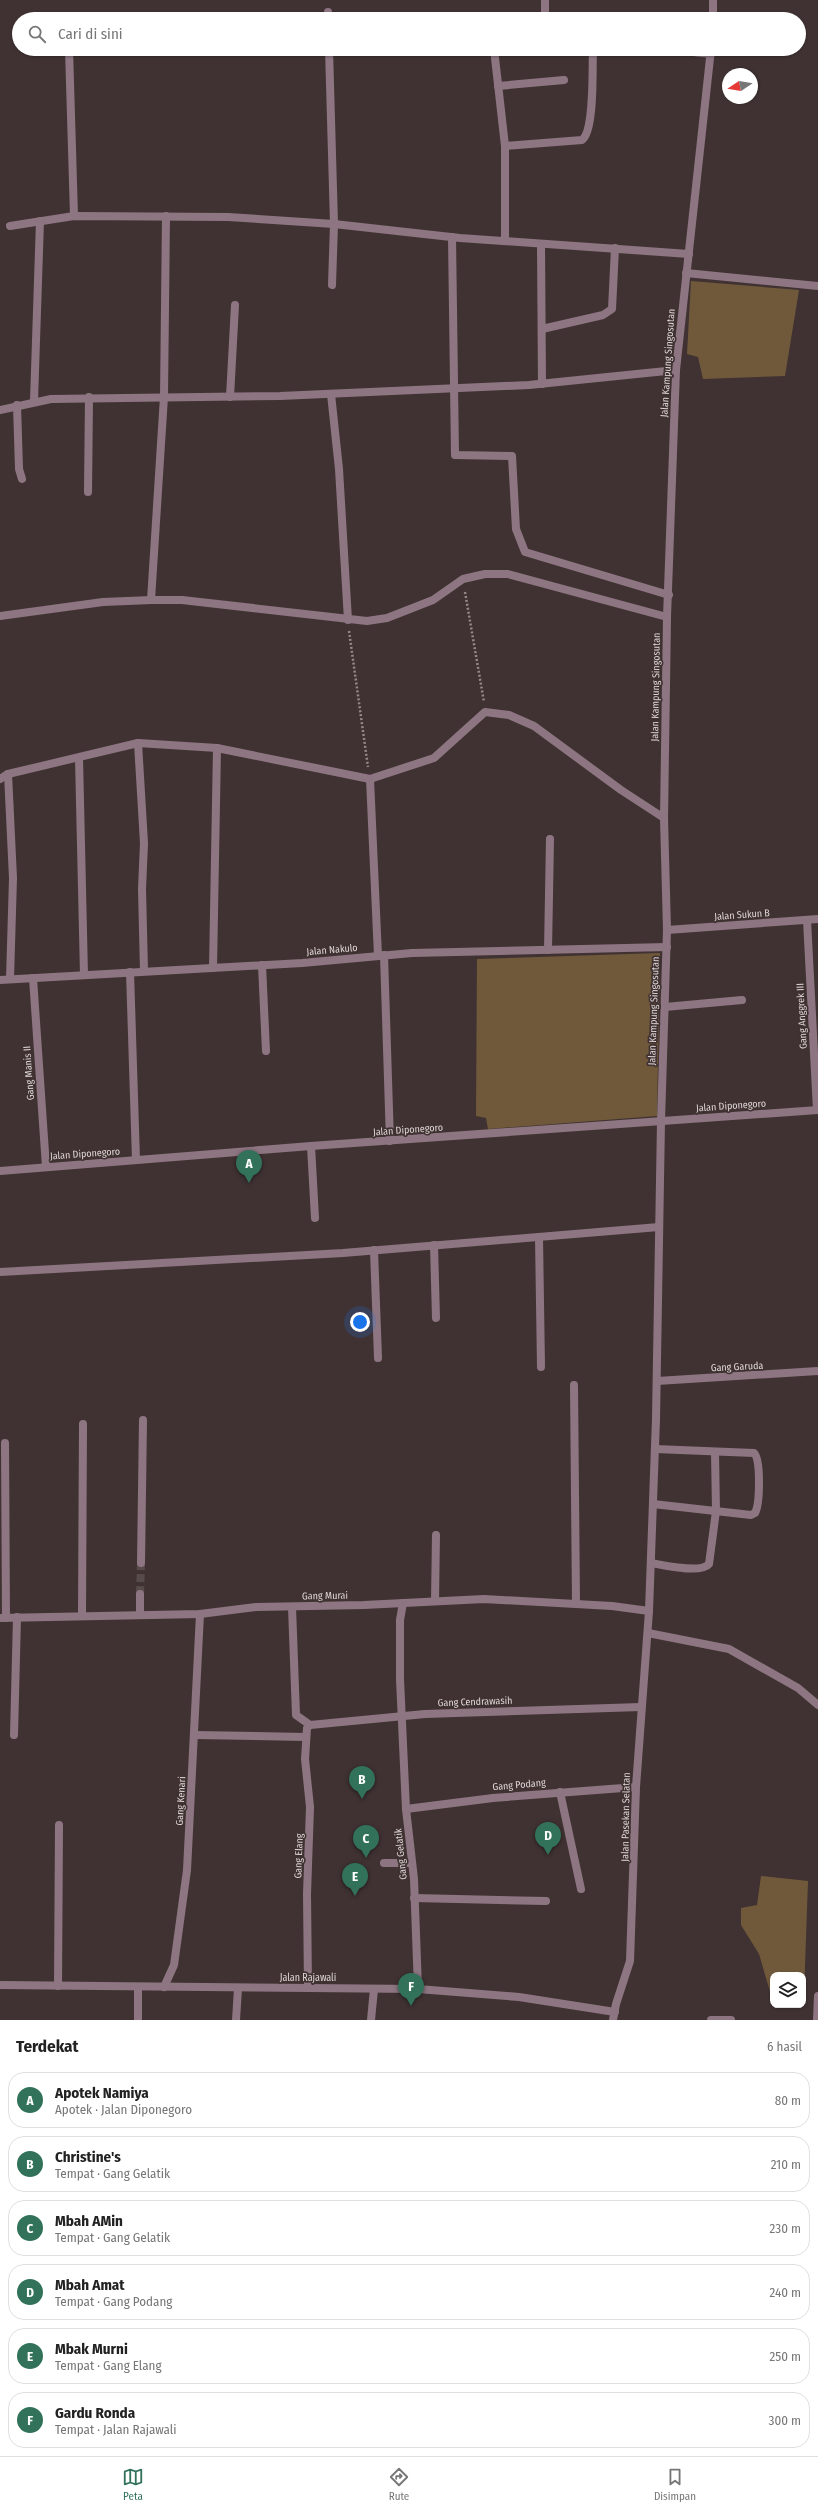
<!DOCTYPE html>
<html lang="id">
<head>
<meta charset="utf-8">
<style>
	body { margin:0; font-family:"Fira Sans Condensed",sans-serif; background:#f6f6f6; color:#222 }
	.controls { position:absolute; right:12px; bottom:12px; display:grid; overflow:hidden; border-radius:8px; box-shadow:0 1px 3px #0004 }
	.controls button { width:36px; height:36px; display:grid; place-items:center; padding:0; border:0; border-bottom:1px solid #e0e0e0; background:#fff; color:#222; font:20px sans-serif }
	.compass { position:absolute; left:722px; top:68px; width:36px; height:36px; border-radius:50%; background:#fff; box-shadow:0 1px 3px #0004; rotate:258deg }
	.you { position:absolute; left:360px; top:1322px; width:14px; height:14px; margin:-10px; border:3px solid #fff; border-radius:50%; background:#1a73e8; box-shadow:0 0 0 6px #1a73e833 }
	.badge { display:grid; place-items:center; width:26px; height:26px; border-radius:50%; background:#32725a; color:#fff; font-size:13px; font-weight:700 }
	.pin { position:absolute; translate:-50% -33px; filter:drop-shadow(0 1px 2px #0008) }
	.pin::after { content:''; position:absolute; top:21px; width:14px; height:12px; background:inherit; clip-path:polygon(0 0,100% 0,50% 100%) }
	.list { margin:0; padding:0; list-style:none }
	h2 { display:flex; justify-content:space-between; align-items:center; height:52px; margin:0; padding:0 16px; font-size:17px }
	h2 small { font-size:13px; font-weight:400; color:#767676 }
	.list li { display:grid; grid-template-columns:26px 1fr auto; gap:12px; align-items:center; box-sizing:border-box; height:56px; margin:0 8px 8px; padding:0 8px; border:1px solid #e0e0e0; border-radius:16px }
	.list b { display:block; font-size:15px; white-space:nowrap }
	.list p { margin:0; font-size:13px; white-space:nowrap; color:#767676 }
	.list em { font-size:13px; font-style:normal; color:#767676 }
	.icon { flex:none; width:22px; height:22px; fill:none; stroke:currentColor; stroke-width:2; stroke-linecap:round; stroke-linejoin:round }
	.map { position:relative; flex:none; width:818px; height:2020px; overflow:hidden }
	.search { position:absolute; background:#fff; box-shadow:0 1px 3px #0004; left:12px; right:12px; top:12px; height:44px; display:flex; align-items:center; gap:10px; box-sizing:border-box; padding:0 14px; border-radius:22px; color:#767676; font-size:15px }
	.sheet { height:436px; background:#fff }
	nav { display:flex; justify-content:space-around; align-items:center; box-sizing:border-box; height:56px; border-top:1px solid #e0e0e0; background:#fff; font-size:11px; color:#767676 }
	nav a { display:grid; justify-items:center; gap:2px }
	nav .on { color:#32725a }
	.map>svg:first-child { display:block }
	.green { fill:#70593b }
	.lines { fill:none; stroke-linecap:round; stroke-linejoin:round }
	.minor-tunnel { stroke:#584b4b; stroke-width:8; stroke-dasharray:8 4; stroke-linecap:butt }
	.path { stroke:#948888; stroke-width:2.5; stroke-dasharray:2 2; stroke-linecap:butt }
	.service { stroke:#8d7682; stroke-width:8 }
	.minor { stroke:#8d7682; stroke-width:8 }
	.tertiary { stroke:#8d7682; stroke-width:8 }
	.labels { text-anchor:middle; dominant-baseline:central; stroke-width:3.5; stroke-linejoin:round; paint-order:stroke }
	.street-label { font-size:10px; fill:#dfd6d6; stroke:#403232 }
</style>
</head>
<body>
<div class="map">
<svg width="818" height="2020" viewBox="0 0 818 2020">
	<rect width="100%" height="100%" fill="#403232"/>
	<g class="green">
		<polygon points="691,281 799,290 785,376 703,379 698,357 687,354"/>
		<polygon points="660,953 657,1116 488,1129 486,1118 476,1116 477,959"/>
		<polygon points="761,1876 808,1881 804,1994 803,1975 773,1975 773,1995 771,1995 759,1954 741,1925 741,1908 757,1905"/>
	</g>
	<g class="lines">
		<polyline class="minor-tunnel" points="140,1594 141,1563"/>
		<g class="path">
			<polyline points="465,592 484,702"/>
			<polyline points="349,631 368,767"/>
		</g>
		<g class="service">
			<polyline points="332,285 334,224"/>
			<polyline points="17,405 19,469 22,479"/>
			<polyline points="665,1007 742,1000"/>
			<polyline points="311,1146 315,1218"/>
			<polyline points="434,1245 436,1318"/>
			<polyline points="82,1615 83,1424"/>
		</g>
		<g class="minor">
			<polyline points="328,12 328,19"/>
			<polyline points="545,19 545,0"/>
			<polyline points="713,19 713,0"/>
			<polyline points="69,49 74,216"/>
			<polyline points="329,49 334,224"/>
			<polyline points="494,49 505,146 505,241"/>
			<polyline points="666,49 711,54"/>
			<polyline points="498,86 564,80"/>
			<path d="M505 146 582 140C595 131 592 67 593 49"/>
			<polyline points="10,226 74,216 228,217 334,224 460,238 689,254"/>
			<polyline points="452,237 455,455 512,456 516,529 525,552 669,595"/>
			<polyline points="541,244 542,384"/>
			<polyline points="686,273 818,286"/>
			<polyline points="542,329 603,315 612,309 615,248"/>
			<polyline points="331,394 339,469 348,620"/>
			<polyline points="230,397 235,305"/>
			<polyline points="34,401 40,221"/>
			<polyline points="0,410 51,399 280,396 529,385 676,370"/>
			<polyline points="88,492 89,397"/>
			<polyline points="151,600 164,397 166,216"/>
			<polyline points="0,616 103,602 151,600 182,600 367,621 387,618 433,600 463,579 485,574 508,574 667,617"/>
			<polyline points="138,743 144,843 142,889 144,971"/>
			<polyline points="79,758 84,975"/>
			<polyline points="8,774 13,878 10,979"/>
			<polyline points="0,779 8,774 138,743 217,748 370,779 434,758 485,712 509,715 534,726 621,790 664,818"/>
			<polyline points="370,779 378,956"/>
			<polyline points="807,920 817,1110"/>
			<polyline points="667,930 818,919"/>
			<polyline points="548,950 550,839"/>
			<polyline points="384,955 390,1141"/>
			<polyline points="262,965 266,1051"/>
			<polyline points="213,968 217,748"/>
			<polyline points="130,972 136,1160"/>
			<polyline points="33,978 46,1167"/>
			<polyline points="0,980 302,963 412,953 667,947"/>
			<polyline points="539,1237 541,1367"/>
			<polyline points="374,1250 378,1358"/>
			<polyline points="0,1272 343,1253 659,1227"/>
			<polyline points="657,1381 818,1371"/>
			<polyline points="574,1385 576,1603"/>
			<polyline points="5,1443 6,1618"/>
			<path d="M653 1504 751 1515 755 1513C760 1504 761 1460 754 1453L655 1449"/>
			<polyline points="141,1563 143,1420"/>
			<path d="M651 1563C663 1565 701 1574 709 1564L716 1511 715 1452"/>
			<polyline points="435,1601 436,1535"/>
			<polyline points="403,1603 400,1620 400,1679 406,1809 414,1879 418,1989"/>
			<polyline points="292,1607 296,1715 310,1725"/>
			<polyline points="140,1614 140,1594"/>
			<polyline points="0,1618 200,1614 256,1607 364,1605 484,1599 612,1606 649,1611"/>
			<polyline points="648,1633 729,1649 798,1688 818,1705"/>
			<polyline points="310,1725 425,1714 641,1707"/>
			<polyline points="14,1735 17,1617"/>
			<polyline points="194,1735 306,1737"/>
			<polyline points="560,1792 581,1889"/>
			<polyline points="406,1809 493,1798 636,1787"/>
			<polyline points="384,1863 412,1863"/>
			<polyline points="414,1898 546,1901"/>
			<polyline points="0,1985 418,1989 519,1997 615,2012"/>
			<polyline points="58,1986 59,1825"/>
			<polyline points="164,1987 174,1965 187,1870 200,1614"/>
			<polyline points="308,1988 307,1894 310,1807 305,1759 307,1728 310,1725"/>
			<polyline points="138,2020 138,1987"/>
			<polyline points="236,2020 238,1988"/>
			<polyline points="371,2020 374,1989"/>
			<polyline points="613,2020 616,2004 630,1961 636,1787 649,1611 656,1419 661,1121 667,930 664,818 667,617 676,370 711,49"/>
			<polyline points="711,2020 731,2020"/>
			<polyline points="817,2020 818,1996"/>
		</g>
		<polyline class="tertiary" points="0,1171 311,1146 818,1110"/>
	</g>
	<g class="labels">
		<g class="street-label">
			<text transform="translate(668 363) rotate(-86)">Jalan Kampung Singosutan</text>
			<text transform="translate(656 687) rotate(-89)">Jalan Kampung Singosutan</text>
			<text transform="translate(742 915) rotate(-4)">Jalan Sukun B</text>
			<text transform="translate(332 950) rotate(-5)">Jalan Nakulo</text>
			<text transform="translate(654 1011) rotate(-88)">Jalan Kampung Singosutan</text>
			<text transform="translate(802 1016) rotate(-93)">Gang Anggrek III</text>
			<text transform="translate(29 1073) rotate(-94)">Gang Manis II</text>
			<text transform="translate(731 1106) rotate(-4)">Jalan Diponegoro</text>
			<text transform="translate(408 1130) rotate(-4)">Jalan Diponegoro</text>
			<text transform="translate(85 1154) rotate(-4)">Jalan Diponegoro</text>
			<text transform="translate(737 1367) rotate(-3)">Gang Garuda</text>
			<text transform="translate(325 1596) rotate(-1)">Gang Murai</text>
			<text transform="translate(475 1702) rotate(-2)">Gang Cendrawasih</text>
			<text transform="translate(519 1785) rotate(-5)">Gang Podang</text>
			<text transform="translate(181 1801) rotate(-87)">Gang Kenari</text>
			<text transform="translate(626 1817) rotate(-89)">Jalan Pasekan Selatan</text>
			<text transform="translate(401 1854) rotate(-96)">Gang Gelatik</text>
			<text transform="translate(299 1856) rotate(-88)">Gang Elang</text>
			<text x="308" y="1978">Jalan Rajawali</text>
		</g>
	</g>
</svg>
<div class="controls">
<button><svg class="icon" aria-label="layers" viewBox="0 0 24 24"><path d="M12 4l9 5-9 5-9-5zM3 14l9 5 9-5"/></svg></button>
</div>
<svg class="compass" viewBox="-18 -18 36 36"><path d="M0-13l5 13h-10z" fill="#e53935"/><path d="M0 13l5-13h-10z" fill="#767676"/></svg>
<div class="you"></div>
<div class="pin badge" style="left:249px;top:1183px">A</div>
<div class="pin badge" style="left:362px;top:1799px">B</div>
<div class="pin badge" style="left:366px;top:1858px">C</div>
<div class="pin badge" style="left:548px;top:1855px">D</div>
<div class="pin badge" style="left:355px;top:1896px">E</div>
<div class="pin badge" style="left:411px;top:2006px">F</div>
<div class="search"><svg class="icon" aria-label="search" viewBox="0 0 24 24"><circle cx="10" cy="10" r="6"/><path d="M15 15l6 6"/></svg>Cari di sini</div>
</div>
<section class="sheet">
<h2>Terdekat<small>6 hasil</small></h2>
<ul class="list">
<li><span class="badge">A</span><div><b>Apotek Namiya</b><p>Apotek · Jalan Diponegoro</p></div><em>80 m</em></li>
<li><span class="badge">B</span><div><b>Christine's</b><p>Tempat · Gang Gelatik</p></div><em>210 m</em></li>
<li><span class="badge">C</span><div><b>Mbah AMin</b><p>Tempat · Gang Gelatik</p></div><em>230 m</em></li>
<li><span class="badge">D</span><div><b>Mbah Amat</b><p>Tempat · Gang Podang</p></div><em>240 m</em></li>
<li><span class="badge">E</span><div><b>Mbak Murni</b><p>Tempat · Gang Elang</p></div><em>250 m</em></li>
<li><span class="badge">F</span><div><b>Gardu Ronda</b><p>Tempat · Jalan Rajawali</p></div><em>300 m</em></li>
</ul>
</section>
<nav>
<a class="on"><svg class="icon" aria-label="map" viewBox="0 0 24 24"><path d="M3 6l6-2 6 2 6-2v14l-6 2-6-2-6 2zM9 4v14M15 6v14"/></svg>Peta</a>
<a><svg class="icon" aria-label="directions" viewBox="0 0 24 24"><path d="M12 3l9 9-9 9-9-9zM9 14v-3h6M13 9l2 2-2 2"/></svg>Rute</a>
<a><svg class="icon" aria-label="saved" viewBox="0 0 24 24"><path d="M7 4h10v16l-5-4-5 4z"/></svg>Disimpan</a>
</nav>
</body>
</html>
